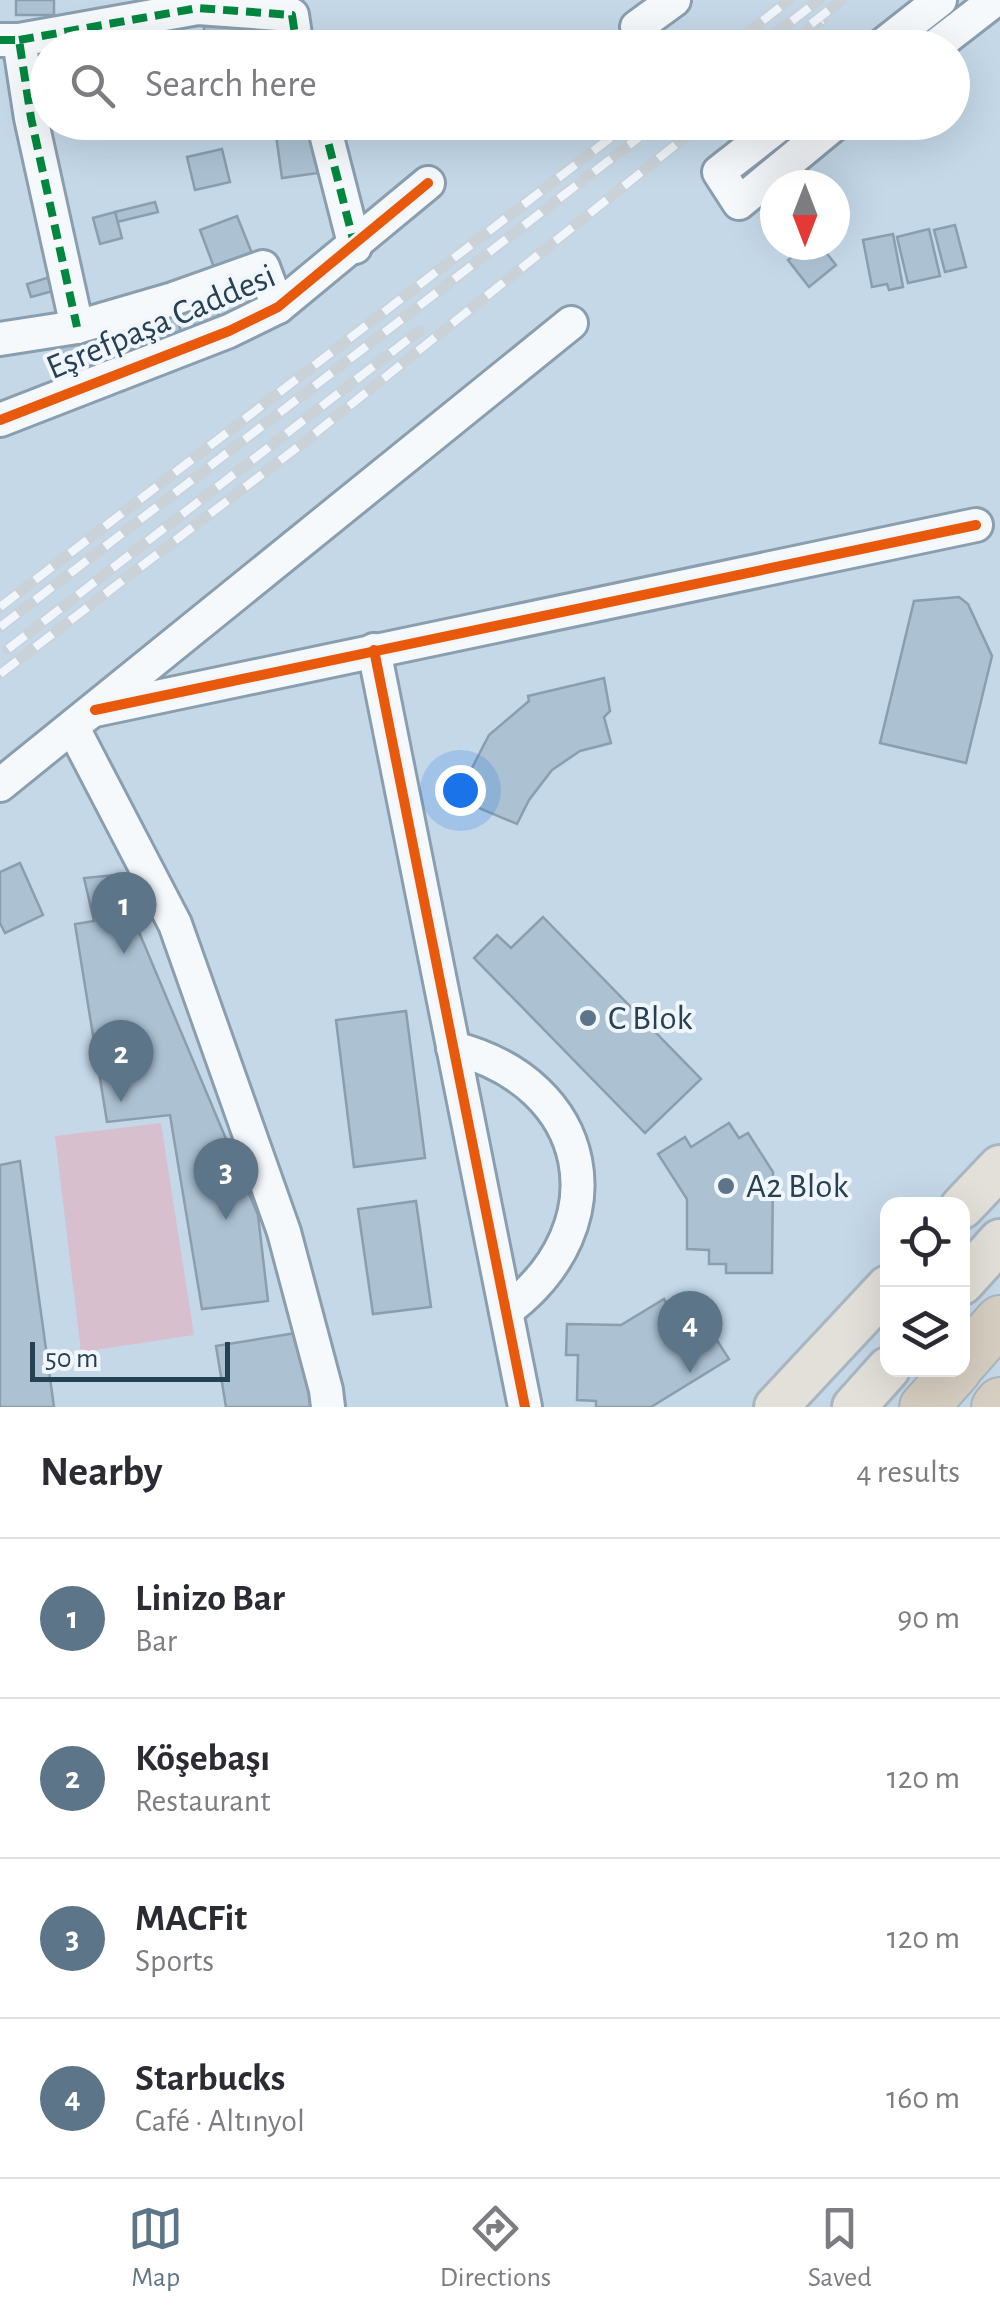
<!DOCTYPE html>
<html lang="en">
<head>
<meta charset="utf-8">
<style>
	body { margin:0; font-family:"Alegreya Sans",sans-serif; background:#f2f2f3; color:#2b2b33 }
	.controls { position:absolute; right:30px; bottom:30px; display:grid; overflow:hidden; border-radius:20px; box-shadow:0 10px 40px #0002 }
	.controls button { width:90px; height:90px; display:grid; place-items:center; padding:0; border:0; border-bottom:2px solid #e1e1e2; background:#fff; color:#2b2b33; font:50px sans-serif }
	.compass { position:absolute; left:760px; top:170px; width:90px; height:90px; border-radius:50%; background:#fff; box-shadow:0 10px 40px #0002; rotate:180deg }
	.scale { position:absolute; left:30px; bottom:25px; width:200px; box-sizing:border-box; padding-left:10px; border:5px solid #264054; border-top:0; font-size:28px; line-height:35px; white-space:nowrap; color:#264054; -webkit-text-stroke:8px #f0f6fb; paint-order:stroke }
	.you { position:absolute; left:460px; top:790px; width:35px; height:35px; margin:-25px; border:8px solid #fff; border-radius:50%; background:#1a73e8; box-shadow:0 0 0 15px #1a73e833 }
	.badge { display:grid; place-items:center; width:65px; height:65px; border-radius:50%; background:#5d7588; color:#fff; font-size:32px; font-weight:700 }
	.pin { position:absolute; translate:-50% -82px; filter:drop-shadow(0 2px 5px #0008) }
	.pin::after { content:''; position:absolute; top:52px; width:35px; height:30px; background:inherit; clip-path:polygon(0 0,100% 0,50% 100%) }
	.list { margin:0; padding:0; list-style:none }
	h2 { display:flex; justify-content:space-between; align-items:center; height:130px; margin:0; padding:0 40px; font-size:42px }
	h2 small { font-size:32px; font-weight:400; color:#7c7c81 }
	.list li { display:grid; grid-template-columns:65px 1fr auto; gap:30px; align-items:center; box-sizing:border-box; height:160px; padding:0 40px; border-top:2px solid #e1e1e2 }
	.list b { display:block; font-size:38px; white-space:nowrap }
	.list p { margin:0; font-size:32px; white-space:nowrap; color:#7c7c81 }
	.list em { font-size:32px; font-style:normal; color:#7c7c81 }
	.icon { flex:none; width:55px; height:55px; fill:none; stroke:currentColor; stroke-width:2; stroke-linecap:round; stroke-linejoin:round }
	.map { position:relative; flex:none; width:1000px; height:1407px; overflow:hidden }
	.search { position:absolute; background:#fff; box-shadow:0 10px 40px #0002; left:30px; right:30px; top:30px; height:110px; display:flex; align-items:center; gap:25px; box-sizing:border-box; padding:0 35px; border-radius:55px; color:#7c7c81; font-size:38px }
	.sheet { height:770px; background:#fff }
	nav { display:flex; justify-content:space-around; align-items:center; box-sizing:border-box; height:140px; border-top:2px solid #e1e1e2; background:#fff; font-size:28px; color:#7c7c81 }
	nav a { display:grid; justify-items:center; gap:5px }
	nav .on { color:#5d7588 }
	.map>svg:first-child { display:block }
	.green { fill:#d8bfce }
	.building { fill:#acc2d3; stroke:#8a9eae; stroke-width:2.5 }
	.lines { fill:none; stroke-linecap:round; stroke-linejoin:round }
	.minor-casing { stroke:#899eae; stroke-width:38 }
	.major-casing { stroke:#a7b6c1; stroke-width:48 }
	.highway-casing { stroke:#a7b6c1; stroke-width:52 }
	.minor { stroke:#f6f9fc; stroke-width:32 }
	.major { stroke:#e3e0d9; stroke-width:42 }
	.highway { stroke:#d6cec1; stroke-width:48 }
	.rail-casing { stroke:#cad1d7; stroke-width:11 }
	.rail { stroke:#f0f6fb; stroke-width:8; stroke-dasharray:22; stroke-linecap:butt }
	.quiet { stroke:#00873e; stroke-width:8; stroke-dasharray:15 8; stroke-linecap:butt }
	.cycleway-casing { stroke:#f0f6fb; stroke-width:16 }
	.cycleway { stroke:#e8590c; stroke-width:10 }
	.poi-dot { fill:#5d7588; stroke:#f0f6fb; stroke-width:4 }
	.labels { text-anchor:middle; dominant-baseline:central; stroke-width:8; stroke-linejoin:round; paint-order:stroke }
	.street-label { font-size:35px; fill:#264054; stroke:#f0f6fb }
	.poi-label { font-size:35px; fill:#264054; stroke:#f0f6fb; text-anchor:start }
</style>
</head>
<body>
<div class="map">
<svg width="1000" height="1407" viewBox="0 0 1000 1407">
	<rect width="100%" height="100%" fill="#c4d8e8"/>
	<g class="green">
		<polygon points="60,123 162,123 68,135"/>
		<polygon points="161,1123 194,1335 81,1352 55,1136"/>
	</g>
	<g class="building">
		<rect x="16" y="0" width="38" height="15"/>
		<rect x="204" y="25" width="38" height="23"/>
		<polygon points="192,33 193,48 125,48 124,37"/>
		<polygon points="286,33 286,48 257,48 256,34"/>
		<polygon points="100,44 100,48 48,48 48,84 35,85 34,46"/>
		<polygon points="312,130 318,173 282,178 276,135"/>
		<polygon points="222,149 230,182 195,190 187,157"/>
		<polygon points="155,202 158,212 117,222 115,212"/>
		<polygon points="115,212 122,238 100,244 93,218"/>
		<polygon points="237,216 253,256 215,270 200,230"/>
		<polygon points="955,225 966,267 945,272 934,230"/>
		<polygon points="929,229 940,276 908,283 897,237"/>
		<polygon points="893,234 903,287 889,290 887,284 872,287 863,240"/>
		<polygon points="808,245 820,245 836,265 809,287 788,260"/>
		<polygon points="50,277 53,291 31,297 27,284"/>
		<polygon points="212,290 221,324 196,331 186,298"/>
		<polygon points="174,307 183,339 158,346 149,315"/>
		<polygon points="143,320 153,356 133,362 123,326"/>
		<polygon points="75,334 89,380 69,385 55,339"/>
		<polygon points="959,597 968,604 992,656 966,763 880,743 914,601"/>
		<polygon points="604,678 610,711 604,717 611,743 580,751 552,770 529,800 517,824 467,803 470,798 460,791 489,735 529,701 528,696"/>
		<polygon points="20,863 43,915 5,933 0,923 0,872"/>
		<polygon points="115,875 258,1215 268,1301 202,1309 170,1115 107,1122 75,924 94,921 84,878"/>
		<polygon points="543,917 701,1079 645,1133 474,958 497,935 511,948"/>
		<polygon points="406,1011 425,1158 354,1167 336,1020"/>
		<polygon points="729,1123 739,1138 748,1133 773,1172 772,1273 726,1273 726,1264 709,1264 709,1250 687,1249 687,1199 658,1154 685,1137 691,1147"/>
		<polygon points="20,1161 54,1407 0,1407 0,1165"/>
		<polygon points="416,1201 431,1307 373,1314 358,1209"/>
		<polygon points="664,1299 675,1318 688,1310 696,1324 704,1320 729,1359 651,1407 596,1407 596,1401 577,1400 578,1355 566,1355 567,1324 621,1325"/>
		<polygon points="302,1332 316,1407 226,1407 216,1346"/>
	</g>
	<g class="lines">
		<defs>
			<g id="minor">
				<polyline points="637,27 674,0"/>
				<polyline points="0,40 19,40 31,118 77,327"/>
				<polyline points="19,40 198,8 292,15 297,48"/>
				<polyline points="879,48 940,0"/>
				<polyline points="933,48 995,0"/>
				<polyline points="323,122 355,247"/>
				<polyline points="783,122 719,172 739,203 837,122"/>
				<polyline points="0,339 77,327 173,299 263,267 278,307"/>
				<polyline points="0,420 229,331 278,307 428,183"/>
				<polyline points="374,650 525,1407"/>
				<polyline points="95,710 976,525"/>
				<polyline points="73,728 175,924 284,1232 326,1390 328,1407"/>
				<polyline points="0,785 571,323"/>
				<path d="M453 1048C593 1083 621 1225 506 1311"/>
			</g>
			<g id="major">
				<polyline points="962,1207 1000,1167"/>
				<polyline points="962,1283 1000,1241"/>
				<polyline points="776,1407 888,1287"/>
				<polyline points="854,1407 888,1369"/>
			</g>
			<g id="highway">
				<polyline points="962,1363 1000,1320"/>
				<polyline points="924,1407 957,1370"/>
				<polyline points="996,1407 1000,1402"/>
			</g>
		</defs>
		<use href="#minor" class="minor-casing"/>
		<use href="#major" class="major-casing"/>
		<use href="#highway" class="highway-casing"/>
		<use href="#minor" class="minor"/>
		<use href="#major" class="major"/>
		<use href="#highway" class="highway"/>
		<defs>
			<g id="rail">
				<polyline points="811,24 842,0"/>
				<polyline points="728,48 789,0"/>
				<polyline points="757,48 819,0"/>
				<polyline points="786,48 822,20"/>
				<polyline points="0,607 631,122"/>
				<polyline points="0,627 659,122"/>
				<polyline points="8,649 419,331"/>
				<polyline points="0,674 303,443 704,122"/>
			</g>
		</defs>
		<use href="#rail" class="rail-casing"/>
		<use href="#rail" class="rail"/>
		<g class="quiet">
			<polyline points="0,40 19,40 31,118 77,327"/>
			<polyline points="19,40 198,8 292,15 297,48"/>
			<polyline points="323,122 355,247"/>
		</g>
		<defs>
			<g id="cycleway">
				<polyline points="0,420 229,331 278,307 428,183"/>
				<polyline points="374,650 525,1407"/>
				<polyline points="95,710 976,525"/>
			</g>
		</defs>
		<use href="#cycleway" class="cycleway-casing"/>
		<use href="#cycleway" class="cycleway"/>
	</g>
	<g class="poi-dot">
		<circle cx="588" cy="1018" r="10"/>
		<circle cx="726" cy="1186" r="10"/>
	</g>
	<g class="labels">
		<g class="street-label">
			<text transform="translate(161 322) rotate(-23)">Eşrefpaşa Caddesi</text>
		</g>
		<g class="poi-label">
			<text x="608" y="1018">C Blok</text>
			<text x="746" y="1186">A2 Blok</text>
		</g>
	</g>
</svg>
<div class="controls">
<button><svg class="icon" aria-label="locate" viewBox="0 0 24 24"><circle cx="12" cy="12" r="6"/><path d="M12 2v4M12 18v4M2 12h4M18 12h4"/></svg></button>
<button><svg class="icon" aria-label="layers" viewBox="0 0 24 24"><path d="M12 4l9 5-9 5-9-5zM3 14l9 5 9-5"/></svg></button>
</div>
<svg class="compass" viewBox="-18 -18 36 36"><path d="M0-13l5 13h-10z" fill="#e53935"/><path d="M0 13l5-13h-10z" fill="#7c7c81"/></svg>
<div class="scale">50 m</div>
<div class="you"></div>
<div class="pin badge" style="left:124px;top:954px">1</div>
<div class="pin badge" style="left:121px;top:1102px">2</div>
<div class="pin badge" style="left:226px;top:1220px">3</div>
<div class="pin badge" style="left:690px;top:1373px">4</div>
<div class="search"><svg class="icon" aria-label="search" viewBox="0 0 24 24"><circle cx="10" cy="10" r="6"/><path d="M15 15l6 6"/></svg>Search here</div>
</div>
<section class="sheet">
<h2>Nearby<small>4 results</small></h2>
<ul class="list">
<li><span class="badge">1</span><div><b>Linizo Bar</b><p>Bar</p></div><em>90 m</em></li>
<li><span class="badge">2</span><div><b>Köşebaşı</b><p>Restaurant</p></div><em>120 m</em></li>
<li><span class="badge">3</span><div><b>MACFit</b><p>Sports</p></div><em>120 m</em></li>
<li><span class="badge">4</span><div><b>Starbucks</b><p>Café · Altınyol</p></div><em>160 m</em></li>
</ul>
</section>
<nav>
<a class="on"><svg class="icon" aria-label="map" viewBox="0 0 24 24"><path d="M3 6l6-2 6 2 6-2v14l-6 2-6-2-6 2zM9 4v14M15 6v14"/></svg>Map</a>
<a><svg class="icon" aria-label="directions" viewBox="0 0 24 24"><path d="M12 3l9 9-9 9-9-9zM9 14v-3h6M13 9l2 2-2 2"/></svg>Directions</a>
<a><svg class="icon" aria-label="saved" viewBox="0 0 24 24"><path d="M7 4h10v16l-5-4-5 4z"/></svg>Saved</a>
</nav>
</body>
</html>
